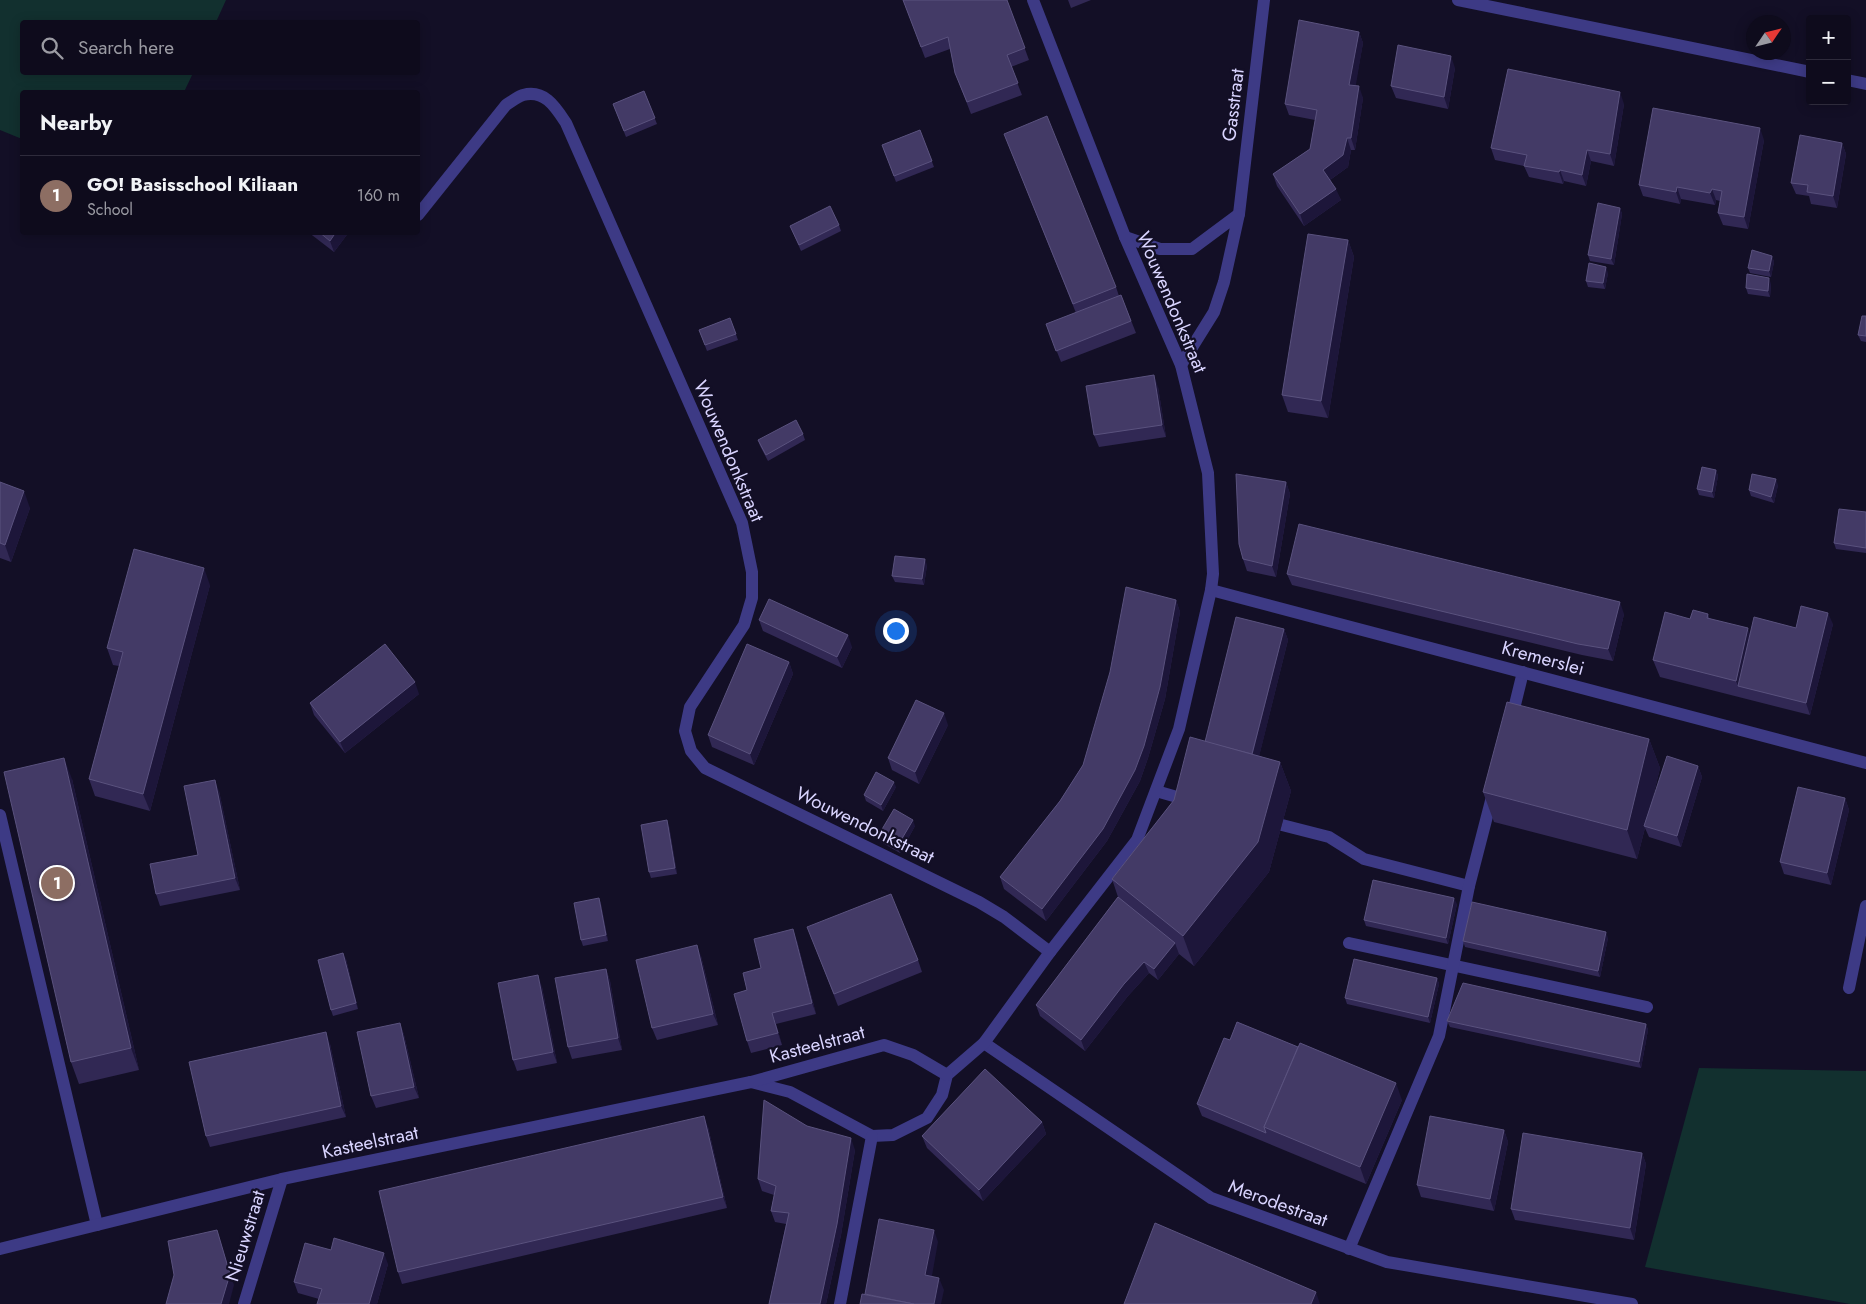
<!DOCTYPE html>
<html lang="en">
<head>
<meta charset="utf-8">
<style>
	body { margin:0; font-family:Jost,sans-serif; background:#1c1929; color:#f1f3f6 }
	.controls { position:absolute; right:15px; top:15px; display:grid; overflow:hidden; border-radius:5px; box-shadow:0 2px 12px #0003 }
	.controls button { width:45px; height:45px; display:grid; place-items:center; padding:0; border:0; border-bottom:1px solid #2e2b3b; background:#0e0b1c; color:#f1f3f6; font:25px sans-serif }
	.compass { position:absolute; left:1746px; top:15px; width:45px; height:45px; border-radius:50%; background:#0e0b1c; box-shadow:0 2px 12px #0003; rotate:55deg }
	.you { position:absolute; left:895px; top:630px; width:18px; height:18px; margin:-12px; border:4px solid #fff; border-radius:50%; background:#1a73e8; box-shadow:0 0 0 8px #1a73e833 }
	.badge { display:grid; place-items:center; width:32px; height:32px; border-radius:50%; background:#b45309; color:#fff; font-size:16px; font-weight:700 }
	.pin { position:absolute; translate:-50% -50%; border:2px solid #fff; box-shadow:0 1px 5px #0006 }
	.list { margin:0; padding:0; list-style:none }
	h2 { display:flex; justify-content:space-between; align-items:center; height:65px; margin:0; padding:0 20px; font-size:21px }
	h2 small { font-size:16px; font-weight:400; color:#9b9ba3 }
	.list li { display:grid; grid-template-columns:32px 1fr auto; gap:15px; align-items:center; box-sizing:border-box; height:80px; padding:0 20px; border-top:1px solid #2e2b3b }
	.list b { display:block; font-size:19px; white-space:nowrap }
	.list p { margin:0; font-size:16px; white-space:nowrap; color:#9b9ba3 }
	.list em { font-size:16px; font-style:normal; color:#9b9ba3 }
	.icon { flex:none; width:28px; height:28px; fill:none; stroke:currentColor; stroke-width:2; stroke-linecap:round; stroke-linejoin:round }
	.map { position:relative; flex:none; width:1866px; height:1304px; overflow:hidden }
	.search { position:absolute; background:#0e0b1c; box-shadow:0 2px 12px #0003; left:20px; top:20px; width:400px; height:55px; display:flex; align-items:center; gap:12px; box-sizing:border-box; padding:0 18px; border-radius:5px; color:#9b9ba3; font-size:19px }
	.panel { position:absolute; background:#0e0b1c; box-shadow:0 2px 12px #0003; left:20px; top:90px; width:400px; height:145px; border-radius:5px }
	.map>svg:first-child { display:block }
	.green { fill:#12302f }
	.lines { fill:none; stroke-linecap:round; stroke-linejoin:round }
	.service { stroke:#3d3a85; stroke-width:12 }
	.minor { stroke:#3d3a85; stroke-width:12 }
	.wall { fill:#312854 }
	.shaded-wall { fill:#1d163a }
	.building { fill:#433a66; stroke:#5a527e }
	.labels { text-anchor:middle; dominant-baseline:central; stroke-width:4.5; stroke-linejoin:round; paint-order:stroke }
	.street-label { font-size:19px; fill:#d9d4ff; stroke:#130f26 }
</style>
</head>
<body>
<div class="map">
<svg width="1866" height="1304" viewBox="0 0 1866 1304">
	<rect width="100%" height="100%" fill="#130f26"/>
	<g class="green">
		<polygon points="0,0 226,0 216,22 22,22 22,72 193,73 184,92 22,92 22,139 0,130"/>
		<polygon points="1699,1068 1866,1071 1866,1304 1850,1304 1645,1267"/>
	</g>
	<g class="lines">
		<g class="service">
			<polyline points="1511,721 1523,672"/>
			<polyline points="1156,791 1191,801"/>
			<polyline points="0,815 97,1225"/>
			<polyline points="1282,825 1329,837 1364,859 1469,886"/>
			<polyline points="1349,943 1647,1007"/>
			<polyline points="1349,1249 1439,1036 1469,886 1493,793"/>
		</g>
		<g class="minor">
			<polyline points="1458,0 1810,72"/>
			<polyline points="1847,80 1866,84"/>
			<polyline points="1239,214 1264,0"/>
			<path d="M418 215 506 105C511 102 517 97 523 95 545 89 556 108 566 123L742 523 752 572V598L744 625 690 707 685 731 691 751 705 768 979 902 1004 917 1050 952"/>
			<polyline points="1125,237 1160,249 1192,249 1239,214 1224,282 1214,312 1181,365"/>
			<polyline points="1211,590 1866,763"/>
			<polyline points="1849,988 1866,906"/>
			<polyline points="984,1043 1211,1198 1387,1262 1632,1304"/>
			<polyline points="751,1082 790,1092 872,1136 893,1135 927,1118 942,1095 947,1075 984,1043 1050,952 1137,840 1179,729 1211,590 1213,574 1208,473 1181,365 1125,237 1033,0"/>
			<polyline points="0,1249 282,1179 751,1082 884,1045 913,1055 947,1075"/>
			<polyline points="244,1304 282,1179"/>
			<polyline points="840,1304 872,1136"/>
		</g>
	</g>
	<g class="wall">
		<polygon points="903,0 1007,0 1029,60 1011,67 1022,95 971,114 955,73 950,49 925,58"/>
		<polygon points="1068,0 1091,0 1071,8"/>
		<polygon points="1359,32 1363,43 1355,86 1363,98 1355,150 1351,150 1348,167 1330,180 1341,200 1304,226 1277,186 1273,174 1310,149 1315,120 1289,115 1285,104"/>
		<polygon points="1455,68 1448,109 1396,98 1391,86"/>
		<polygon points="644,91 657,124 626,137 613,104"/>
		<polygon points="1624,104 1614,166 1591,161 1586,186 1564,181 1563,184 1529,177 1524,166 1495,160 1491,148"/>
		<polygon points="920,130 934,167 896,182 882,145"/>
		<polygon points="1004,134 1116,287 1119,296 1121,295 1136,333 1061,362 1046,324 1076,313"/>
		<polygon points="1764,140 1748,229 1723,225 1718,213 1720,201 1716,200 1715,205 1681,199 1680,204 1643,196 1639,185"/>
		<polygon points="1842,143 1846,154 1837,208 1811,204 1809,196 1796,194 1791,183"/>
		<polygon points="1620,208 1622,214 1614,265 1590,261 1588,255"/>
		<polygon points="839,225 841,231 801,251 790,226"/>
		<polygon points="308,232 349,232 334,252"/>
		<polygon points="1348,240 1354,257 1328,418 1288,412 1282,395"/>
		<polygon points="1772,256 1774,262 1771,277 1750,273 1748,268"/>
		<polygon points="1608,273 1605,289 1588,287 1586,281"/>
		<polygon points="1771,284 1770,297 1748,294 1746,288"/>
		<polygon points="1866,316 1866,342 1861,341 1858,335"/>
		<polygon points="730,318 738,340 707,351 699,330"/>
		<polygon points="1158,387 1166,437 1099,447 1094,435"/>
		<polygon points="803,434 805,440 768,461 760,446 758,440"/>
		<polygon points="1716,470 1718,476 1714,498 1699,495 1697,489"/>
		<polygon points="0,482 30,508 11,562 0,558"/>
		<polygon points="1286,482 1290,494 1276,577 1247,571 1243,559"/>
		<polygon points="1778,485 1774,503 1751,496 1749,490"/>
		<polygon points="1866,512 1866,553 1836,549 1834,543"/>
		<polygon points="927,565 924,585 895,582 892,576"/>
		<polygon points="1287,574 1624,614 1613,661 1582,655 1292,585"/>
		<polygon points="210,585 150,811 95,796 89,779 119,666 113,665 107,648"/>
		<polygon points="1176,600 1180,612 1165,699 1148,758 1140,781 1107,841 1046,921 1004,889 1000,877 1060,801 1083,765"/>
		<polygon points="1708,614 1709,618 1750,634 1796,628 1833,624 1810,715 1660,677 1653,660 1690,619"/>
		<polygon points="759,620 852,647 842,668 763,631"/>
		<polygon points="1284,629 1288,640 1259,756 1280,762 1291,791 1269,872 1194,966 1179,954 1158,980 1149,973 1128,996 1085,1051 1040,1016 1036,1005 1118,897 1112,879 1174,800"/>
		<polygon points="789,662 793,674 754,765 712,747 708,735"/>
		<polygon points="419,694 345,753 314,715 310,703"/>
		<polygon points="948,725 919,784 892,770 888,758"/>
		<polygon points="1649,739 1660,768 1650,809 1698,766 1702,777 1681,847 1649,837 1645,828 1637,859 1494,822 1483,792"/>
		<polygon points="72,779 139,1070 79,1084 71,1062"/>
		<polygon points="896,787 883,811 866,801 864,795"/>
		<polygon points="219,791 240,890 160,906 156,894 198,855"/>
		<polygon points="1845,798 1849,810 1831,885 1784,874 1780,862"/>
		<polygon points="669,826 677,874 651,878 649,872"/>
		<polygon points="915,826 900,853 881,842 878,836"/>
		<polygon points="599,898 601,904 608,941 583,946 581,940"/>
		<polygon points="1457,904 1448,944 1366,926 1364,920"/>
		<polygon points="1608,938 1600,977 1465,947 1463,941"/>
		<polygon points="812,939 918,960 922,972 838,1006"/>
		<polygon points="797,941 816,1014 776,1024 782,1045 751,1053 747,1041 747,990 761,968"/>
		<polygon points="701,956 718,1025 657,1040 652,1028"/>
		<polygon points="346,959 358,1009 333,1016 331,1010"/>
		<polygon points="606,969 610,981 622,1050 572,1059 568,1047"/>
		<polygon points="1437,978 1439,984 1430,1023 1347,1004 1345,998"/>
		<polygon points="542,987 557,1063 517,1071 513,1060"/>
		<polygon points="1447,1021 1646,1024 1648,1030 1641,1068 1450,1027"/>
		<polygon points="400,1023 404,1035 419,1098 376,1108 371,1096"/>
		<polygon points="1230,1040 1402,1100 1366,1184 1202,1116 1197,1104"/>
		<polygon points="330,1044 346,1117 210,1147 206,1136"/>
		<polygon points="1042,1122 1046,1134 983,1201 927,1148 922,1136"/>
		<polygon points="807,1126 855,1150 841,1235 826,1304 769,1304 786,1224 775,1222 771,1211 774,1195 762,1191 758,1179"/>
		<polygon points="708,1127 727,1208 402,1284 398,1272"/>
		<polygon points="1504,1130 1508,1142 1494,1211 1421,1197 1417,1185"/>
		<polygon points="1642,1153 1646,1164 1634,1240 1515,1220 1511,1209"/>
		<polygon points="331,1250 388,1264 377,1304 317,1304 319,1299 298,1293 294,1282"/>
	</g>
	<g class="shaded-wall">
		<polygon points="1359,32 1363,43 1354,96 1349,85"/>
		<polygon points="1451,56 1455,68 1448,109 1444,97"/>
		<polygon points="1359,86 1363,98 1355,150 1351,138"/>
		<polygon points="1620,92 1624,104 1614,166 1610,154"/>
		<polygon points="1760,128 1764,140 1748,229 1744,217"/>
		<polygon points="1347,138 1351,150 1348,167 1327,182 1323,170"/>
		<polygon points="1842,143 1846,154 1837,208 1833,196"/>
		<polygon points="1587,150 1591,161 1586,186 1582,175"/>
		<polygon points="1560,170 1564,181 1563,184 1559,172"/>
		<polygon points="1677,187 1681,199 1680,204 1676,192"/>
		<polygon points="1336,189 1341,200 1304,226 1300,214"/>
		<polygon points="1712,189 1716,200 1715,205 1710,193"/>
		<polygon points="1620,208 1622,214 1614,265 1611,259"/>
		<polygon points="336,232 349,232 334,252 330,241"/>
		<polygon points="1348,240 1354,257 1328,418 1321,401"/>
		<polygon points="1772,256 1774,262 1771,277 1769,271"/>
		<polygon points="1606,267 1608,273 1605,289 1603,283"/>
		<polygon points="1769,278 1771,284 1770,297 1768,291"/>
		<polygon points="1154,375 1158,387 1166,437 1162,425"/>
		<polygon points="1716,470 1718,476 1714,498 1712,492"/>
		<polygon points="1776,479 1778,485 1774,503 1771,497"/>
		<polygon points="1286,482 1290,494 1276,577 1272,566"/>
		<polygon points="24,491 30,508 11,562 5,545"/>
		<polygon points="925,559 927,565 924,585 922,579"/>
		<polygon points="204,568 210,585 150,811 143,794"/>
		<polygon points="1176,600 1180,612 1165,699 1148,758 1140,781 1107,841 1046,921 1042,909"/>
		<polygon points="1620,602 1624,614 1613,661 1608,649"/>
		<polygon points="1828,613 1833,624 1810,715 1806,703"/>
		<polygon points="1748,628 1754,645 1738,686 1736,681"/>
		<polygon points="1284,629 1288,640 1253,781 1249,769"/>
		<polygon points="848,635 852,647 842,668 837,657"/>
		<polygon points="789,662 793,674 754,765 750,754"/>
		<polygon points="415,682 419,694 345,753 340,742"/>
		<polygon points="944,713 948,725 919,784 915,772"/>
		<polygon points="1649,739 1660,768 1646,826 1644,826 1645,828 1637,859 1627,830"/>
		<polygon points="64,758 72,779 139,1070 131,1048"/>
		<polygon points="1280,762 1291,791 1269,872 1194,966 1183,936"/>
		<polygon points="1698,766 1702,777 1681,847 1677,836"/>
		<polygon points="215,780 219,791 240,890 235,878"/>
		<polygon points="894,782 896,787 883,811 881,805"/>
		<polygon points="1845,798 1849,810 1831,885 1827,873"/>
		<polygon points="667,820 669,826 677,874 675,868"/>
		<polygon points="913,820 915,826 900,853 897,847"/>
		<polygon points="599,898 601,904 608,941 606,935"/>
		<polygon points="1454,898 1457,904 1448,944 1446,938"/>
		<polygon points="793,929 797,941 816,1014 812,1003"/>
		<polygon points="1606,932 1608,938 1600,977 1598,971"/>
		<polygon points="1175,943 1179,954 1158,980 1154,969"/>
		<polygon points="697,945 701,956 718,1025 713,1014"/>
		<polygon points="343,953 346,959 358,1009 356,1003"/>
		<polygon points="1144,962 1149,973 1128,996 1085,1051 1081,1040 1124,984"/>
		<polygon points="606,969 610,981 622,1050 618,1038"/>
		<polygon points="538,975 542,987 557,1063 553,1052"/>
		<polygon points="1437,978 1439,984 1430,1023 1428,1017"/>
		<polygon points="772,1013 776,1024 782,1045 778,1033"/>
		<polygon points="400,1023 404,1035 419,1098 414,1087"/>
		<polygon points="1646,1024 1648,1030 1641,1068 1639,1062"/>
		<polygon points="326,1032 330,1044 346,1117 341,1106"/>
		<polygon points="1396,1083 1402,1100 1366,1184 1360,1167"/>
		<polygon points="704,1116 708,1127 727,1208 723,1197"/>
		<polygon points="1042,1122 1046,1134 983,1201 979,1190"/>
		<polygon points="1504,1130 1508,1142 1494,1211 1490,1199"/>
		<polygon points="851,1138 855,1150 841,1235 826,1304 820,1304"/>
		<polygon points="1642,1153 1646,1164 1634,1240 1630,1228"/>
		<polygon points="217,1230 234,1285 229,1304 221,1304"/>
		<polygon points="934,1230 938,1242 930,1287 925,1275"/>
		<polygon points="384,1253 388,1264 377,1304 369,1304"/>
		<polygon points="939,1278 944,1290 941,1304 934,1304"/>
		<polygon points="1316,1292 1320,1304 1311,1304"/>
	</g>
	<g class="building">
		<polygon points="903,0 1007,0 1025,48 1007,55 1018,83 967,102 955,73 948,37 921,47"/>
		<polygon points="1299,20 1359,32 1349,85 1359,86 1351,138 1347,138 1343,155 1323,170 1336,189 1300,214 1273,174 1310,149 1313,132 1317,110 1285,104"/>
		<polygon points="1398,45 1451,56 1444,97 1391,86"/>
		<polygon points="1508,69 1620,92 1610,154 1587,150 1582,175 1560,170 1559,172 1524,166 1527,155 1491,148"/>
		<polygon points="644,91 655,118 624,131 613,104"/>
		<polygon points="1653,108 1760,128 1744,217 1718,213 1722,191 1712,189 1710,193 1677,187 1676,192 1639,185"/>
		<polygon points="1047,116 1116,287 1073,304 1004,134"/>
		<polygon points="920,130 932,161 894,176 882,145"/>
		<polygon points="1800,135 1842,143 1833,196 1807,192 1808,185 1791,183"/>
		<polygon points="1598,203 1620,208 1611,259 1588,255"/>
		<polygon points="830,206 839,225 799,245 790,226"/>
		<polygon points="319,232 336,232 330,241"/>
		<polygon points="1308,234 1348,240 1321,401 1282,395"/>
		<polygon points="1752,250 1772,256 1769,271 1748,268"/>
		<polygon points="1589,263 1606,267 1603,283 1586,281"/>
		<polygon points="1747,274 1769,278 1768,291 1746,288"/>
		<polygon points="1121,295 1131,321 1056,351 1046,324"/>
		<polygon points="1862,316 1866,316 1866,336 1858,335"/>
		<polygon points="730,318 736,334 705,345 699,330"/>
		<polygon points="1154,375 1162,425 1094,435 1086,386"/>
		<polygon points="796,420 803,434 766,455 758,440"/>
		<polygon points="1702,467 1716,470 1712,492 1697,489"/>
		<polygon points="1236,474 1286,482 1272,566 1243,559 1239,544"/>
		<polygon points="1752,474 1776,479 1771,497 1749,490"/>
		<polygon points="0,482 24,491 5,545 0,543"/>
		<polygon points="1839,509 1866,512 1866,548 1834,543"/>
		<polygon points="1299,524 1620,602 1608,649 1578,644 1287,574"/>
		<polygon points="134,549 204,568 143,794 89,779 123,652 107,648"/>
		<polygon points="895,556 925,559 922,579 892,576"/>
		<polygon points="1126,587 1176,600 1160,687 1144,746 1135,770 1103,829 1042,909 1000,877 1060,801 1083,765 1110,672"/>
		<polygon points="769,599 848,635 837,657 759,620"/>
		<polygon points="1801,606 1828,613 1806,703 1738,686 1754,617 1796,628"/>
		<polygon points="1693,610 1708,614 1707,618 1748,628 1736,681 1653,660 1665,612 1690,619"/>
		<polygon points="1236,617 1284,629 1252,754 1205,742"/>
		<polygon points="385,644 415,682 340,742 310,703"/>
		<polygon points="747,644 789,662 750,754 708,735"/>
		<polygon points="916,700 944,713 915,772 888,758"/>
		<polygon points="1507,702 1649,739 1627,830 1483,792"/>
		<polygon points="1190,737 1280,762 1258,842 1183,936 1112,879 1174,800"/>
		<polygon points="1667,756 1698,766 1677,836 1644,826"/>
		<polygon points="64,758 131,1048 71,1062 4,772"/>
		<polygon points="876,772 894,782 881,805 864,795"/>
		<polygon points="215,780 235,878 156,894 150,864 198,855 184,786"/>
		<polygon points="1798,787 1845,798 1827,873 1780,862"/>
		<polygon points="894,809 913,820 897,847 878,836"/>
		<polygon points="667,820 675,868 649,872 641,825"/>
		<polygon points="1373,880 1454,898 1446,938 1364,920"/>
		<polygon points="891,894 918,960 834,994 807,927"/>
		<polygon points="1118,897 1175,943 1154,969 1144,962 1124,984 1081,1040 1036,1005"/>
		<polygon points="599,898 606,935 581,940 574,903"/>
		<polygon points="1472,902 1606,932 1598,971 1463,941"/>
		<polygon points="793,929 812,1003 772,1013 778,1033 747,1041 734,994 747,990 743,973 761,968 754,939"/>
		<polygon points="697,945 713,1014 652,1028 636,960"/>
		<polygon points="343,953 356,1003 331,1010 318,960"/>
		<polygon points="1354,959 1437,978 1428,1017 1345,998"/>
		<polygon points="606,969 618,1038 568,1047 555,978"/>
		<polygon points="538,975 553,1052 513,1060 498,983"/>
		<polygon points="1463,983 1646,1024 1639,1062 1447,1021"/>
		<polygon points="1237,1022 1298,1047 1264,1127 1266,1133 1197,1104 1224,1038 1230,1040"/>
		<polygon points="400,1023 414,1087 371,1096 357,1032"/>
		<polygon points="326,1032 341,1106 206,1136 189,1062"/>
		<polygon points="1300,1043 1396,1083 1360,1167 1264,1127"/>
		<polygon points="985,1069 1042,1122 979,1190 922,1136"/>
		<polygon points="764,1100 807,1126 851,1138 837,1224 820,1304 769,1304 789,1213 771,1211 776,1186 758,1179"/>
		<polygon points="704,1116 723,1197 398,1272 379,1191"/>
		<polygon points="1430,1116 1504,1130 1490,1199 1417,1185"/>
		<polygon points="1523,1133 1642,1153 1630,1228 1511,1209"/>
		<polygon points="879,1219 934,1230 925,1275 939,1278 934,1304 914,1304 865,1294"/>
		<polygon points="1155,1223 1316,1292 1311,1304 1124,1304"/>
		<polygon points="217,1230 230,1274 221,1304 166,1304 174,1275 168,1241"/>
		<polygon points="334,1238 384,1253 369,1304 317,1304 322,1289 294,1282 305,1243 331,1250"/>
		<polygon points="862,1294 914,1304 860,1304"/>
	</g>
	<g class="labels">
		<g class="street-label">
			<text transform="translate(1233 105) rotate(-83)">Gasstraat</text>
			<text transform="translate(1172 302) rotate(67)">Wouwendonkstraat</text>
			<text transform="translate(729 451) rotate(67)">Wouwendonkstraat</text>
			<text transform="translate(1543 658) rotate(15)">Kremerslei</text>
			<text transform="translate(865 825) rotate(26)">Wouwendonkstraat</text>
			<text transform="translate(817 1044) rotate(-15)">Kasteelstraat</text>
			<text transform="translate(370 1142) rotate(-12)">Kasteelstraat</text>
			<text transform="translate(1278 1203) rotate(20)">Merodestraat</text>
			<text transform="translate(245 1236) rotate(-73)">Nieuwstraat</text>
		</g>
	</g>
</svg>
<div class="controls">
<button>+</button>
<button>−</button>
</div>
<svg class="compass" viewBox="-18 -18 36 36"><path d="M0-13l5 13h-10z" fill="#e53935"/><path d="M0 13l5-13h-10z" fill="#9b9ba3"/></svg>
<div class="you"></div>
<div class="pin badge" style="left:57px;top:883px;background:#8d6e63">1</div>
<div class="search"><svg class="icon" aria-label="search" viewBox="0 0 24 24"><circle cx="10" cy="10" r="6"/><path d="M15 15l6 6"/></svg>Search here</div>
<section class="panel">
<h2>Nearby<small></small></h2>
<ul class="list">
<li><span class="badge" style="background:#8d6e63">1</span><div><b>GO! Basisschool Kiliaan</b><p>School</p></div><em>160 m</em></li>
</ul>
</section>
</div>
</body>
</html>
